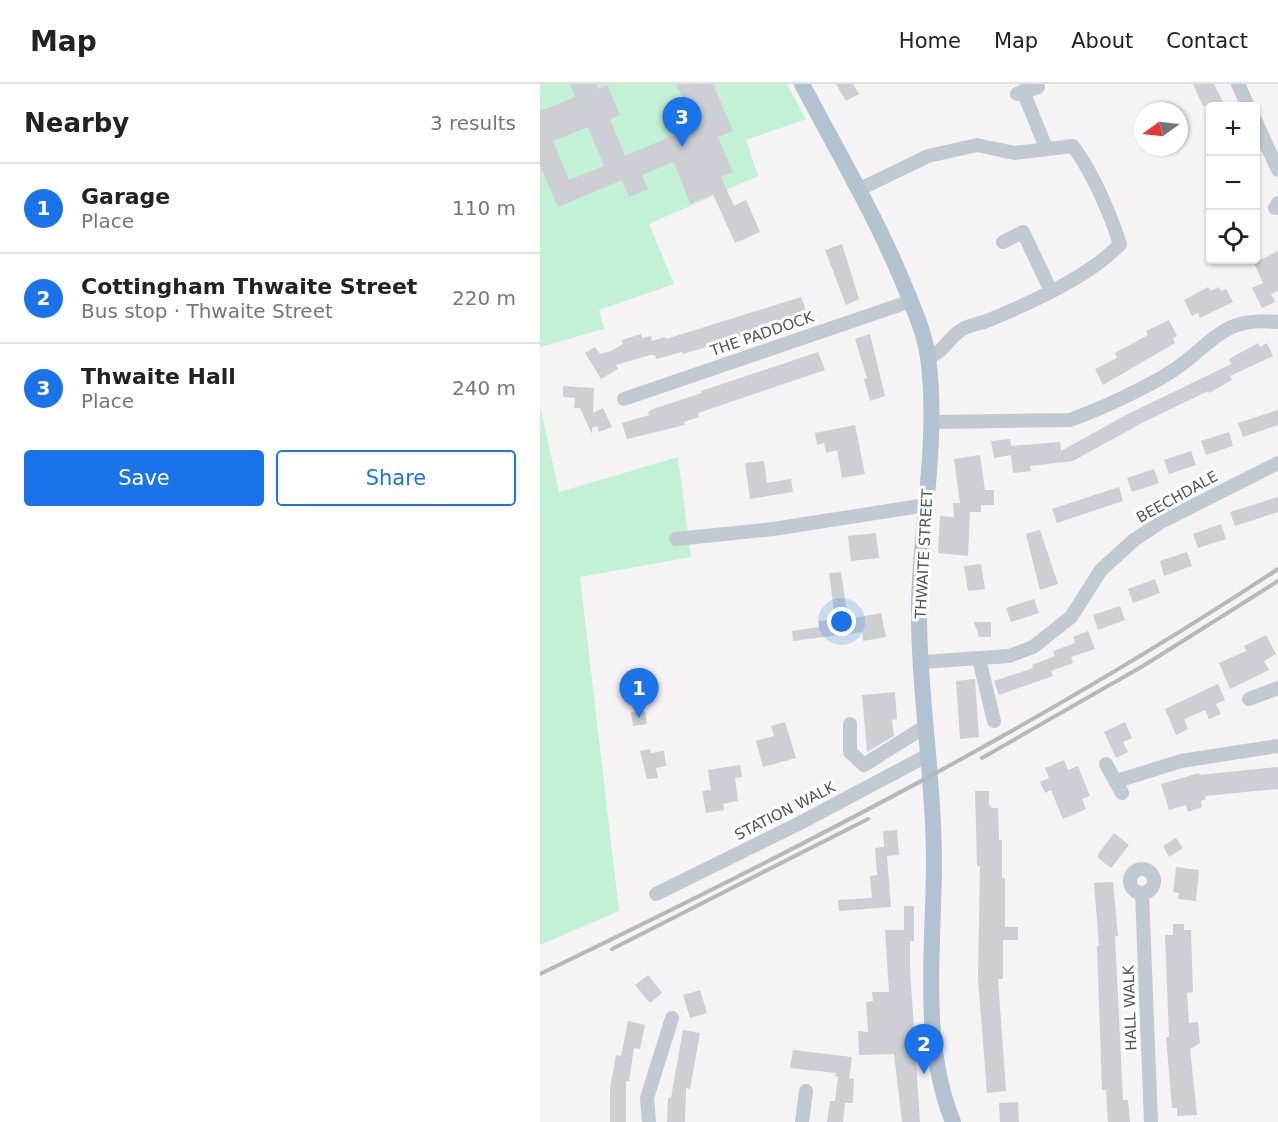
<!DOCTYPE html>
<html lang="en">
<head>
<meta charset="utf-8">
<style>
	body { margin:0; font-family:"DejaVu Sans",sans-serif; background:#f2f2f2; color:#222 }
	.controls { position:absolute; right:18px; top:18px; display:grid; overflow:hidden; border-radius:6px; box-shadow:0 2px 4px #0004 }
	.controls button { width:54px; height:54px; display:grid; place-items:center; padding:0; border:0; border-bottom:2px solid #e0e0e0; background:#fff; color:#222; font:30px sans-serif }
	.compass { position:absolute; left:594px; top:18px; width:54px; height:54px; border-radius:50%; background:#fff; box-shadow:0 2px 4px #0004; rotate:255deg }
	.you { position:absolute; left:302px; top:538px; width:21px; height:21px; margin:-15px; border:4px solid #fff; border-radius:50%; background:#1a73e8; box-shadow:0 0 0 9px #1a73e833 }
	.badge { display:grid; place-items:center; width:39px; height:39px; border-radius:50%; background:#1a73e8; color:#fff; font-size:20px; font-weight:700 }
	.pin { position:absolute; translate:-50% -50px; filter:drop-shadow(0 2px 3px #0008) }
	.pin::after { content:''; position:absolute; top:32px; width:21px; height:18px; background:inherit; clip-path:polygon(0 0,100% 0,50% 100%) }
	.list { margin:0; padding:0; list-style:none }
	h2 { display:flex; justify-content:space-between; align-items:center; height:78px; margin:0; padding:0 24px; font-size:26px }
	h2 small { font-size:20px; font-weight:400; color:#767676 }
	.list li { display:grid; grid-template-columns:39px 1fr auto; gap:18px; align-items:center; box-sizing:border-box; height:90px; padding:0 24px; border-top:2px solid #e0e0e0 }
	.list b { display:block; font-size:22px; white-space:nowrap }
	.list p { margin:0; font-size:20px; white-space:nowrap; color:#767676 }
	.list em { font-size:20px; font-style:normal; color:#767676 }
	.actions { display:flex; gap:12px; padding:18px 24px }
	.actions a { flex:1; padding:14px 0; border:2px solid #1a73e8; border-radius:6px; text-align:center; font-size:21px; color:#1a73e8 }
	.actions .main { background:#1a73e8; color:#fff }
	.icon { flex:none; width:33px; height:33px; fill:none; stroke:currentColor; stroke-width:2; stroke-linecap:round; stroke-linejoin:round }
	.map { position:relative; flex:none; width:738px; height:1038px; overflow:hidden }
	header { display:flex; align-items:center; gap:36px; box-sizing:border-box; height:84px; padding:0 30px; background:#fff; border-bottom:2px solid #e0e0e0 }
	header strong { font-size:28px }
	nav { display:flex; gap:33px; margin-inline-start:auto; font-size:21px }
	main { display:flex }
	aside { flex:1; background:#fff }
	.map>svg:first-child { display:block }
	.green { fill:#c3f1d5 }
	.building { fill:#cdcfd5; fill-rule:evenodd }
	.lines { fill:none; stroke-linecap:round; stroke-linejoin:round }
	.minor { stroke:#c1cad2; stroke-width:14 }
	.major { stroke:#b3c2d1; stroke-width:16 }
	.rail { stroke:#b5b8bd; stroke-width:4 }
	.labels { text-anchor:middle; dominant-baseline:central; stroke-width:6; stroke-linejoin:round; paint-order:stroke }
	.street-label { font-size:15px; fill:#4a5661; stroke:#fff }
</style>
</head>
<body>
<header>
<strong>Map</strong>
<nav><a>Home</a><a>Map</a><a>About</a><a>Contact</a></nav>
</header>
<main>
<aside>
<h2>Nearby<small>3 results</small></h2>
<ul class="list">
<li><span class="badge">1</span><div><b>Garage</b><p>Place</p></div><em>110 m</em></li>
<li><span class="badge">2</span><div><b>Cottingham Thwaite Street</b><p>Bus stop · Thwaite Street</p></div><em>220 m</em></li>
<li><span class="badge">3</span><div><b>Thwaite Hall</b><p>Place</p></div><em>240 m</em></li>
</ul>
<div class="actions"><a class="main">Save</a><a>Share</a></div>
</aside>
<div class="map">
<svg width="738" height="1038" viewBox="0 0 738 1038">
	<rect width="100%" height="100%" fill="#f5f3f3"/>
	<g class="green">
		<polygon points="0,0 247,0 266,35 206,56 218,92 109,140 134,200 59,226 64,245 0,263"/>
		<polygon points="0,322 19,408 138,373 151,473 40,493 79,827 0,861"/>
	</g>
	<g class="building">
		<path d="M30 0H56L58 5 67 1 80 31 70 35 85 72 160 40 150 15 144 17 136 0H173L193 47 178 53 193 88 181 93 194 122 206 116 220 148 195 159 173 110 150 120 134 78 102 91 108 105 89 113 82 96 18 123 0 82V27L35 13ZM48 43 64 82 29 96 13 57Z"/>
		<polygon points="296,0 313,0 319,10 306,17"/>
		<polygon points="653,0 674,0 685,22 663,22"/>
		<polygon points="302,160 319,215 306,221 285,166"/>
		<polygon points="738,167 738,207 731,210 735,218 722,224 712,204 723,199 714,179"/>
		<polygon points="668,203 671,207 679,203 681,207 686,205 693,218 660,234 658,229 652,232 644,216"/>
		<polygon points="261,213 268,232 143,270 142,268 116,275 115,271 110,271 76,281 78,285 61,295 45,269 55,263 60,270 71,267 83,260 82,256 101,250 102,254 111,252 112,257 125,253 126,255"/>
		<polygon points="629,236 637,252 633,254 635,259 563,301 555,285 577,274 575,269 608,251 606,247"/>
		<polygon points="330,250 345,312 330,317 324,295 327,294 315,255"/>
		<polygon points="718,259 720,263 727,259 733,272 690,292 692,296 669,309 668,307 602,339 533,377 490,382 491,387 473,389 471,371 454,374 451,357 470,355 471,362 520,358 521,367 584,332 691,280 689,275"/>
		<polygon points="278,268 285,286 158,329 159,333 144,338 145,341 87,355 82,339 109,331 108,328 113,325 162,309 161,307"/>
		<polygon points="23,302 54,304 53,329 63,324 72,343 59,348 57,342 52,344 52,350 40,324 34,324 35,314 23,313"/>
		<polygon points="738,326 738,341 703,353 698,339"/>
		<polygon points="315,341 325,390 302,394 297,366 286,369 284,359 277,361 275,349"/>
		<polygon points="689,348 693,362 666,371 661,357"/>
		<polygon points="651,367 656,381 629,390 624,376"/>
		<polygon points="440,371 445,406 454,406 454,421 441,421 441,428 430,428 428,472 398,469 400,432 414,433 413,419 420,419 414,375"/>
		<polygon points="224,377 227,399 251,395 253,408 210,415 205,379"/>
		<polygon points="614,385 619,399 592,408 587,394"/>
		<polygon points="579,403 583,417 517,439 512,425"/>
		<polygon points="738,413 738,428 695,442 690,428"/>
		<polygon points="681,440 686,455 658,464 653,450"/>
		<polygon points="500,446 518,500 500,506 486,450"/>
		<polygon points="336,449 339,474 311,477 308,452"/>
		<polygon points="647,468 652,482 624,492 620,477"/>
		<polygon points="441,480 445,505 428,507 424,482"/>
		<polygon points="301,488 308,535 341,529 346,553 323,557 322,548 253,557 252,547 279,543 279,537 295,535 289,489"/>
		<polygon points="615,495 620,509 593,519 588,505"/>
		<polygon points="494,515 499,529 471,538 466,524"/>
		<polygon points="580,522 585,536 558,546 553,531"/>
		<polygon points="434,538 451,538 451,553 439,553"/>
		<polygon points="548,547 555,565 531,573 533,579 511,587 513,592 459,611 454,597 493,584 492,581 515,572 513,567 535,559 533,553"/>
		<polygon points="726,551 736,570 724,577 729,586 690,605 679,579 706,567 704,562"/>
		<polygon points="435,595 439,653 420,655 416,597"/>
		<polygon points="678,600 685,616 676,620 681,630 669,635 665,626 644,635 648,645 636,651 625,625"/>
		<polygon points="355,608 357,635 352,636 354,652 327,668 322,611"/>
		<polygon points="105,627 107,640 93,642 91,628"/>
		<polygon points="245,638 256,674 223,683 216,657 234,652 231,642"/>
		<polygon points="585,638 592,654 583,658 588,668 576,674 564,648"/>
		<polygon points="110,665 111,669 124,667 126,682 116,684 118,694 107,695 100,667"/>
		<polygon points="524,676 528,686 538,682 550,712 542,715 546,725 523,735 511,706 505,709 500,698 509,694 505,684"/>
		<polygon points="200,681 202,693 195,694 198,717 183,720 184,726 166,729 162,707 171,706 168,686"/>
		<polygon points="738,683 738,705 665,712 666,715 661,717 662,723 648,728 646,721 629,726 621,700 659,689 659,691"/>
		<polygon points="435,707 449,707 449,720 452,724 458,724 459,756 462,756 462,794 465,794 465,843 478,843 478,856 463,856 463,895 458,895 466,1007 447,1009 438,895 440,782 437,782"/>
		<polygon points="357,746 359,771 347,772 351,823 299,827 298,816 332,814 330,792 337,791 335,764 344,763 343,747"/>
		<polygon points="574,749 589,761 571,784 558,774 558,770"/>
		<polygon points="636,754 643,764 629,773 623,762"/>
		<polygon points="636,783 659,786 656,817 638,815 639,809 633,808"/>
		<polygon points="573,798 578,852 575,852 583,1016 588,1016 590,1038 568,1038 566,1006 562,1006 557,862 559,862 554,799"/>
		<polygon points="364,822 374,822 374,857 370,857 370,884 380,1038 362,1038 354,970 319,971 318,947 328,948 326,918 333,917 332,908 349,908 345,846 364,846"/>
		<polygon points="633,840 644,840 644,846 651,846 653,908 647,909 649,939 658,938 660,959 650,965 657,1031 637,1032 637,1024 632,1024 626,953 629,953 625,851 633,851"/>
		<polygon points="108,891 122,909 110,919 95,901"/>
		<polygon points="160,906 167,929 150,934 143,911"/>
		<polygon points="88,937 105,941 100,965 94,964 89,997 86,997 86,1038 70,1038 70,1005 76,971 81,972"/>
		<polygon points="143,946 160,949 150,1005 146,1004 145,1038 127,1038 128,1014 131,1014"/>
		<polygon points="253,966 312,973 309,994 314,995 313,1019 305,1019 303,1038 287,1038 290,1017 295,1017 298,993 295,992 296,989 250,984"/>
		<polygon points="478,1018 479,1038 460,1038 459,1019"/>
	</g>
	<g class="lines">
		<g class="minor">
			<polyline points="698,0 708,22"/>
			<polyline points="483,7 506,64"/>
			<polyline points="477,10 498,3"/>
			<polyline points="716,38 738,86"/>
			<path d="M318 106 388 72 437 61 474 69 533 62C554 91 569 127 580 160 552 191 488 220 449 236 441 240 431 240 423 245 409 252 404 269 388 273"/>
			<polyline points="735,124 738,119"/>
			<polyline points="463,158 483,148 511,207"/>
			<polyline points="84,315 371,217"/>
			<path d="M392 338 530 336C563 324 604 305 634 286 674 259 681 232 738 238"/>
			<polyline points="136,455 233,445 386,421"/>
			<polyline points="439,575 454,637"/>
			<polyline points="382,578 469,572 493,563 531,533 561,486 594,456 621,438 738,379"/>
			<polyline points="709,615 738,604"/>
			<polyline points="310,640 310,668 324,681 386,642"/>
			<polyline points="566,680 582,709"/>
			<polyline points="577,697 641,677 738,662"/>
			<circle cx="602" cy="797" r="12"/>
			<polyline points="602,809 611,1038"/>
			<polyline points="116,810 260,739 388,671"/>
			<polyline points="109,1038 107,1014 132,934"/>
			<polyline points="262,1038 266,1007"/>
		</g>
		<path class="major" d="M262 0C296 65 334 129 362 196 372 221 384 246 388 273 399 355 381 437 379 519 378 605 394 691 394 777 394 862 380 957 413 1038"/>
		<g class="rail">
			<polyline points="442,674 603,582 738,497"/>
			<polyline points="72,865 328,735"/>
			<path d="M0 890C253 768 503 640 738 485"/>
		</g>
	</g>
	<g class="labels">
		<g class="street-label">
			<text transform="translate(222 250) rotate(-19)">THE PADDOCK</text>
			<text transform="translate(637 413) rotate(-29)">BEECHDALE</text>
			<text transform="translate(384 470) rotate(-87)">THWAITE STREET</text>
			<text transform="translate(245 727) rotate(-27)">STATION WALK</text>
			<text transform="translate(590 924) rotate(-92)">HALL WALK</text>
		</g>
	</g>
</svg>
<div class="controls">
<button>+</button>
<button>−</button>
<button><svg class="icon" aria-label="locate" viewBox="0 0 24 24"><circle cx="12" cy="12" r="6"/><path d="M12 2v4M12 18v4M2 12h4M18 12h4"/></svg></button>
</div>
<svg class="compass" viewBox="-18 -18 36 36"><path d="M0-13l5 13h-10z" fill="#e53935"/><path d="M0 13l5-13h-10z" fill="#767676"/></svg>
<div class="you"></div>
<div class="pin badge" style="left:99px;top:634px">1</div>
<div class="pin badge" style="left:384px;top:990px">2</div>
<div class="pin badge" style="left:142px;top:63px">3</div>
</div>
</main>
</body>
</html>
